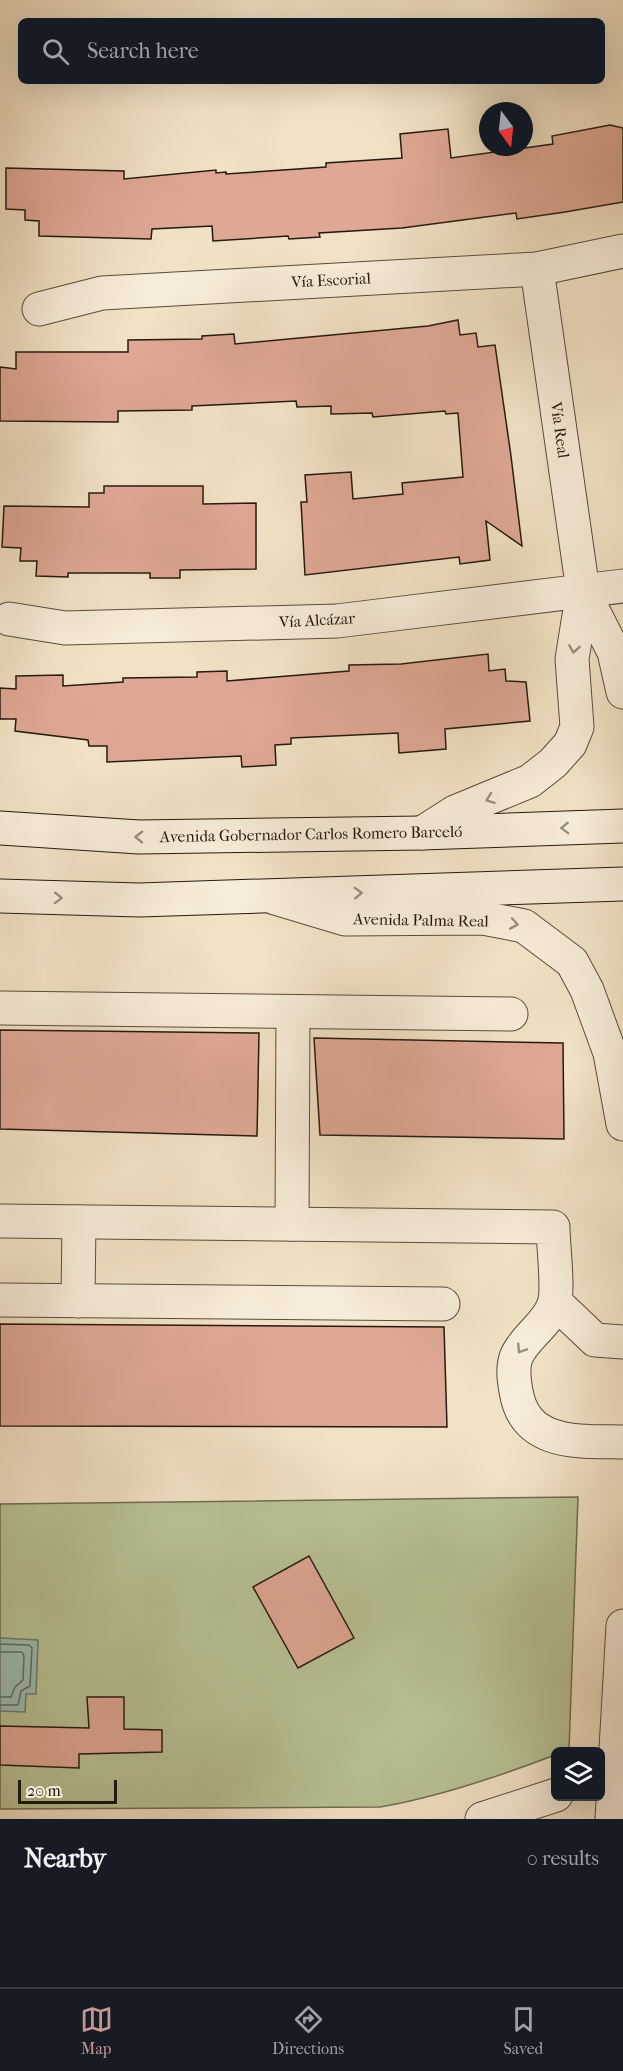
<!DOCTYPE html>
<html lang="en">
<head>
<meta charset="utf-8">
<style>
	body { margin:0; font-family:"IM FELL French Canon",serif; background:#20242c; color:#f1f3f6 }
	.controls { position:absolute; right:18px; bottom:18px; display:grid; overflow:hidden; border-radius:9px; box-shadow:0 6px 24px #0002 }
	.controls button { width:54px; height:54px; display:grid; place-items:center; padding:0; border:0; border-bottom:2px solid #363941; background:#171b24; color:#f1f3f6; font:30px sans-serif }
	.compass { position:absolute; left:479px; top:102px; width:54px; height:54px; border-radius:50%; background:#171b24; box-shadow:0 6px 24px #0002; rotate:165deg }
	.scale { position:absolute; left:18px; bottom:15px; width:99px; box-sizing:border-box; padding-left:6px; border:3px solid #251a0f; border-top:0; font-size:16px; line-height:21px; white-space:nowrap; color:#251a0f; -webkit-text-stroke:4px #f7ecd9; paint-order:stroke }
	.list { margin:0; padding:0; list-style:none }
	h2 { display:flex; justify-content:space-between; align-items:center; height:78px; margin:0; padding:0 24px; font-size:26px }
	h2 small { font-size:20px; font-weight:400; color:#9ea1a6 }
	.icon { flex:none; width:33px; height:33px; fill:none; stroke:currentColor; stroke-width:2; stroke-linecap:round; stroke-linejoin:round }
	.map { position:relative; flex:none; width:623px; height:1819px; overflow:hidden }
	.search { position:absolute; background:#171b24; box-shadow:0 6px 24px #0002; left:18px; right:18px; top:18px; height:66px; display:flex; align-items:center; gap:15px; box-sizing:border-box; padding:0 21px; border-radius:9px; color:#9ea1a6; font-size:22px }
	.sheet { height:168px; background:#171b24 }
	nav { display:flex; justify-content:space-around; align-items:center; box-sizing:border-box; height:84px; border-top:2px solid #363941; background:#171b24; font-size:16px; color:#9ea1a6 }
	nav a { display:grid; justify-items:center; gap:3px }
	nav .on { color:#c59692 }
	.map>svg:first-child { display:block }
	.green { fill:#b9c396; stroke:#6f6e52; stroke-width:1.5 }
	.water { fill:#9bbeb3; stroke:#6c7c71; stroke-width:1.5 }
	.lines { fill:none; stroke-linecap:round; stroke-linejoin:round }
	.shore { stroke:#606c61; stroke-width:1.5 }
	.building { fill:#dfa895; stroke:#251a0f; stroke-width:1.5 }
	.street-casing { stroke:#584c3c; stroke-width:35 }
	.secondary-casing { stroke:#251a0f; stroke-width:35 }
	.street { stroke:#f7ecd9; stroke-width:33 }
	.secondary { stroke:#f7ecd9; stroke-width:33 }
	.oneway { stroke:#988e7e }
	.labels { text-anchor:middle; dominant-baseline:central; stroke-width:4.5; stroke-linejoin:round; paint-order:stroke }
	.street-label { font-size:16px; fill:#251a0f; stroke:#f7ecd9 }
</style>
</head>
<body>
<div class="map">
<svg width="623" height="1819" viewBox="0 0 623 1819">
	<rect width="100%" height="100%" fill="#f2e2c5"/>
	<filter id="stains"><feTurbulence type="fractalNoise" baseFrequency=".00333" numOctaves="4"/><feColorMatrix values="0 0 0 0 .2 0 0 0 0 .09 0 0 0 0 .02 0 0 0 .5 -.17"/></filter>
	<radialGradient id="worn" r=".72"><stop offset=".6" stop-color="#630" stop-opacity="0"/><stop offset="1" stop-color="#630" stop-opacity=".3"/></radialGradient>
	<path class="green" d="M578 1497 569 1750 556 1752 555 1755C500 1776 439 1797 380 1807L0 1809V1504Z"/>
	<polygon class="water" points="0,1638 38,1640 36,1694 26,1694 25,1712 0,1711"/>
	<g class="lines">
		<g class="shore">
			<polyline points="0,1644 29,1645 32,1648 30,1686 21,1691 18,1705 0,1705"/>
			<polyline points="0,1652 22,1652 24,1656 23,1680 15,1687 11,1697 0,1697"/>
		</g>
	</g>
	<g class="building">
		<polygon points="610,125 623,128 623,202 565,212 517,219 516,213 402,228 319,233 320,237 289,239 288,236 213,241 212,226 152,229 151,239 39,236 39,221 25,220 25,210 6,209 6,168 124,171 124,179 216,170 216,173 226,172 226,174 326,167 326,163 402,158 400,134 448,129 451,158 553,144 552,136"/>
		<polygon points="458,320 460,335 476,333 478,347 495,345 511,456 522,546 486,521 490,560 460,564 459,557 305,575 301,502 307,502 305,475 351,472 353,499 403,494 402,483 463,477 458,413 446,414 445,411 373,417 372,413 331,414 331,406 297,407 296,401 192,406 192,410 118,411 118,422 0,421 0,367 16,369 16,352 128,352 128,340 202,339 202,336 234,334 235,344 428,326"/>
		<polygon points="104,486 203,486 203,504 256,503 256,569 180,570 180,578 150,578 150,573 68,573 68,577 36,576 37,561 20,561 21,548 2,547 4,506 89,507 89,493 104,493"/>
		<polygon points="488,654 489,671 505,669 506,681 526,682 530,721 445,729 446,749 399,753 398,733 291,738 291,744 275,745 276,765 242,767 241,756 107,762 107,746 89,746 88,740 15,731 16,719 0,719 0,688 16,689 16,676 63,675 63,686 123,682 123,678 197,677 197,672 227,671 227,681 349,671 349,665 401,664"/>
		<polygon points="0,1030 259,1033 257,1136 0,1129"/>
		<polygon points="314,1038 563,1043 564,1139 320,1135"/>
		<polygon points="0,1324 444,1327 447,1427 0,1426"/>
		<polygon points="309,1556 354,1638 298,1668 253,1587"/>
		<polygon points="87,1697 124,1697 124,1729 162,1730 162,1752 79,1754 79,1768 0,1765 0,1726 89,1728"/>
	</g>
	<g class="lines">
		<defs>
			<g id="street">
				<polyline points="39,309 102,293 537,269 623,251"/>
				<polyline points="583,591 614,652 623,692"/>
				<polyline points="9,619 65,628 337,621 623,586"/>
				<polyline points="422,833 455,812 530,781 553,763 570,744 577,727 572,659 583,591 537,269"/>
				<polyline points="275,898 345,919 483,918 524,926 572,962 587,990 610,1053 623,1124"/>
				<polyline points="0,1008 511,1014"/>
				<path d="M0 1221 553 1227C553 1245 559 1290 554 1304 548 1324 526 1336 517 1355 512 1366 514 1380 516 1391 525 1447 580 1441 623 1442"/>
				<polyline points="292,1224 293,1012"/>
				<polyline points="0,1300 443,1304"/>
				<polyline points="78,1301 79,1222"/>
				<polyline points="555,1302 595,1340 623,1342"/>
				<polyline points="482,1819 556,1795"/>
				<polyline points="612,1819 623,1626"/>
			</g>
			<g id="secondary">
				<polyline points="0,828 139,837 422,833 623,826"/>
				<polyline points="0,896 139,900 623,884"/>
			</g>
		</defs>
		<use href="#street" class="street-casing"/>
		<use href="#secondary" class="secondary-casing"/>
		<use href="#street" class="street"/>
		<use href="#secondary" class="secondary"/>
	</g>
	<defs><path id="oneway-chevron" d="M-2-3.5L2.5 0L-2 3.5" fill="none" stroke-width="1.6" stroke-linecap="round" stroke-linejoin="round" transform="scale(1.5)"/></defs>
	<g class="oneway">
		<use href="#oneway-chevron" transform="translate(574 649) rotate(99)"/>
		<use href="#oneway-chevron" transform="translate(490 799) rotate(160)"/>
		<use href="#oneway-chevron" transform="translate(565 828) rotate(178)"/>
		<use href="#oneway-chevron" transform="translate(139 837) rotate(-179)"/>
		<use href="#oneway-chevron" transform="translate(358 893) rotate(-2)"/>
		<use href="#oneway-chevron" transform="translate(58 898) rotate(2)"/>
		<use href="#oneway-chevron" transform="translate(514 924) rotate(10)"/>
		<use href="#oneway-chevron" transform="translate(521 1349) rotate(123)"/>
	</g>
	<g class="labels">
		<g class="street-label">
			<text transform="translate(331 280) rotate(-3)">Vía Escorial</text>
			<text transform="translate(560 430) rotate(82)">Vía Real</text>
			<text transform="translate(317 620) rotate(-3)">Vía Alcázar</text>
			<text transform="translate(311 834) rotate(-1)">Avenida Gobernador Carlos Romero Barceló</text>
			<text transform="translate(421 920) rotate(1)">Avenida Palma Real</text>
		</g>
	</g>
	<rect width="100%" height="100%" filter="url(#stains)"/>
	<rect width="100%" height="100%" fill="url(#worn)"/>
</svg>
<div class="controls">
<button><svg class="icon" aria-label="layers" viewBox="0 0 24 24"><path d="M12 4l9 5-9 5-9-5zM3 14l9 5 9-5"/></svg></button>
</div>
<svg class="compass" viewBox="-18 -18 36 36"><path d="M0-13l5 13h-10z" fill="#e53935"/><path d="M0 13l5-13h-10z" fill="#9ea1a6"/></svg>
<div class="scale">20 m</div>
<div class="search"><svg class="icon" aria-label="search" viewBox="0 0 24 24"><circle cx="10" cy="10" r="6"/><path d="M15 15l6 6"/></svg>Search here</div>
</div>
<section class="sheet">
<h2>Nearby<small>0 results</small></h2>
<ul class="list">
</ul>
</section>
<nav>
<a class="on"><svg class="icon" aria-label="map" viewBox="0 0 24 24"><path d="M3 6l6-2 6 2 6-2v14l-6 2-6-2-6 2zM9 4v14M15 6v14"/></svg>Map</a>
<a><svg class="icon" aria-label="directions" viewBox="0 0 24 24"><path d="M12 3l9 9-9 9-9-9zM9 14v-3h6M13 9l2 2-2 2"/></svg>Directions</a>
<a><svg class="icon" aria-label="saved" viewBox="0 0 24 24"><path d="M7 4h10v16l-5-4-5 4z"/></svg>Saved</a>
</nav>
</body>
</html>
